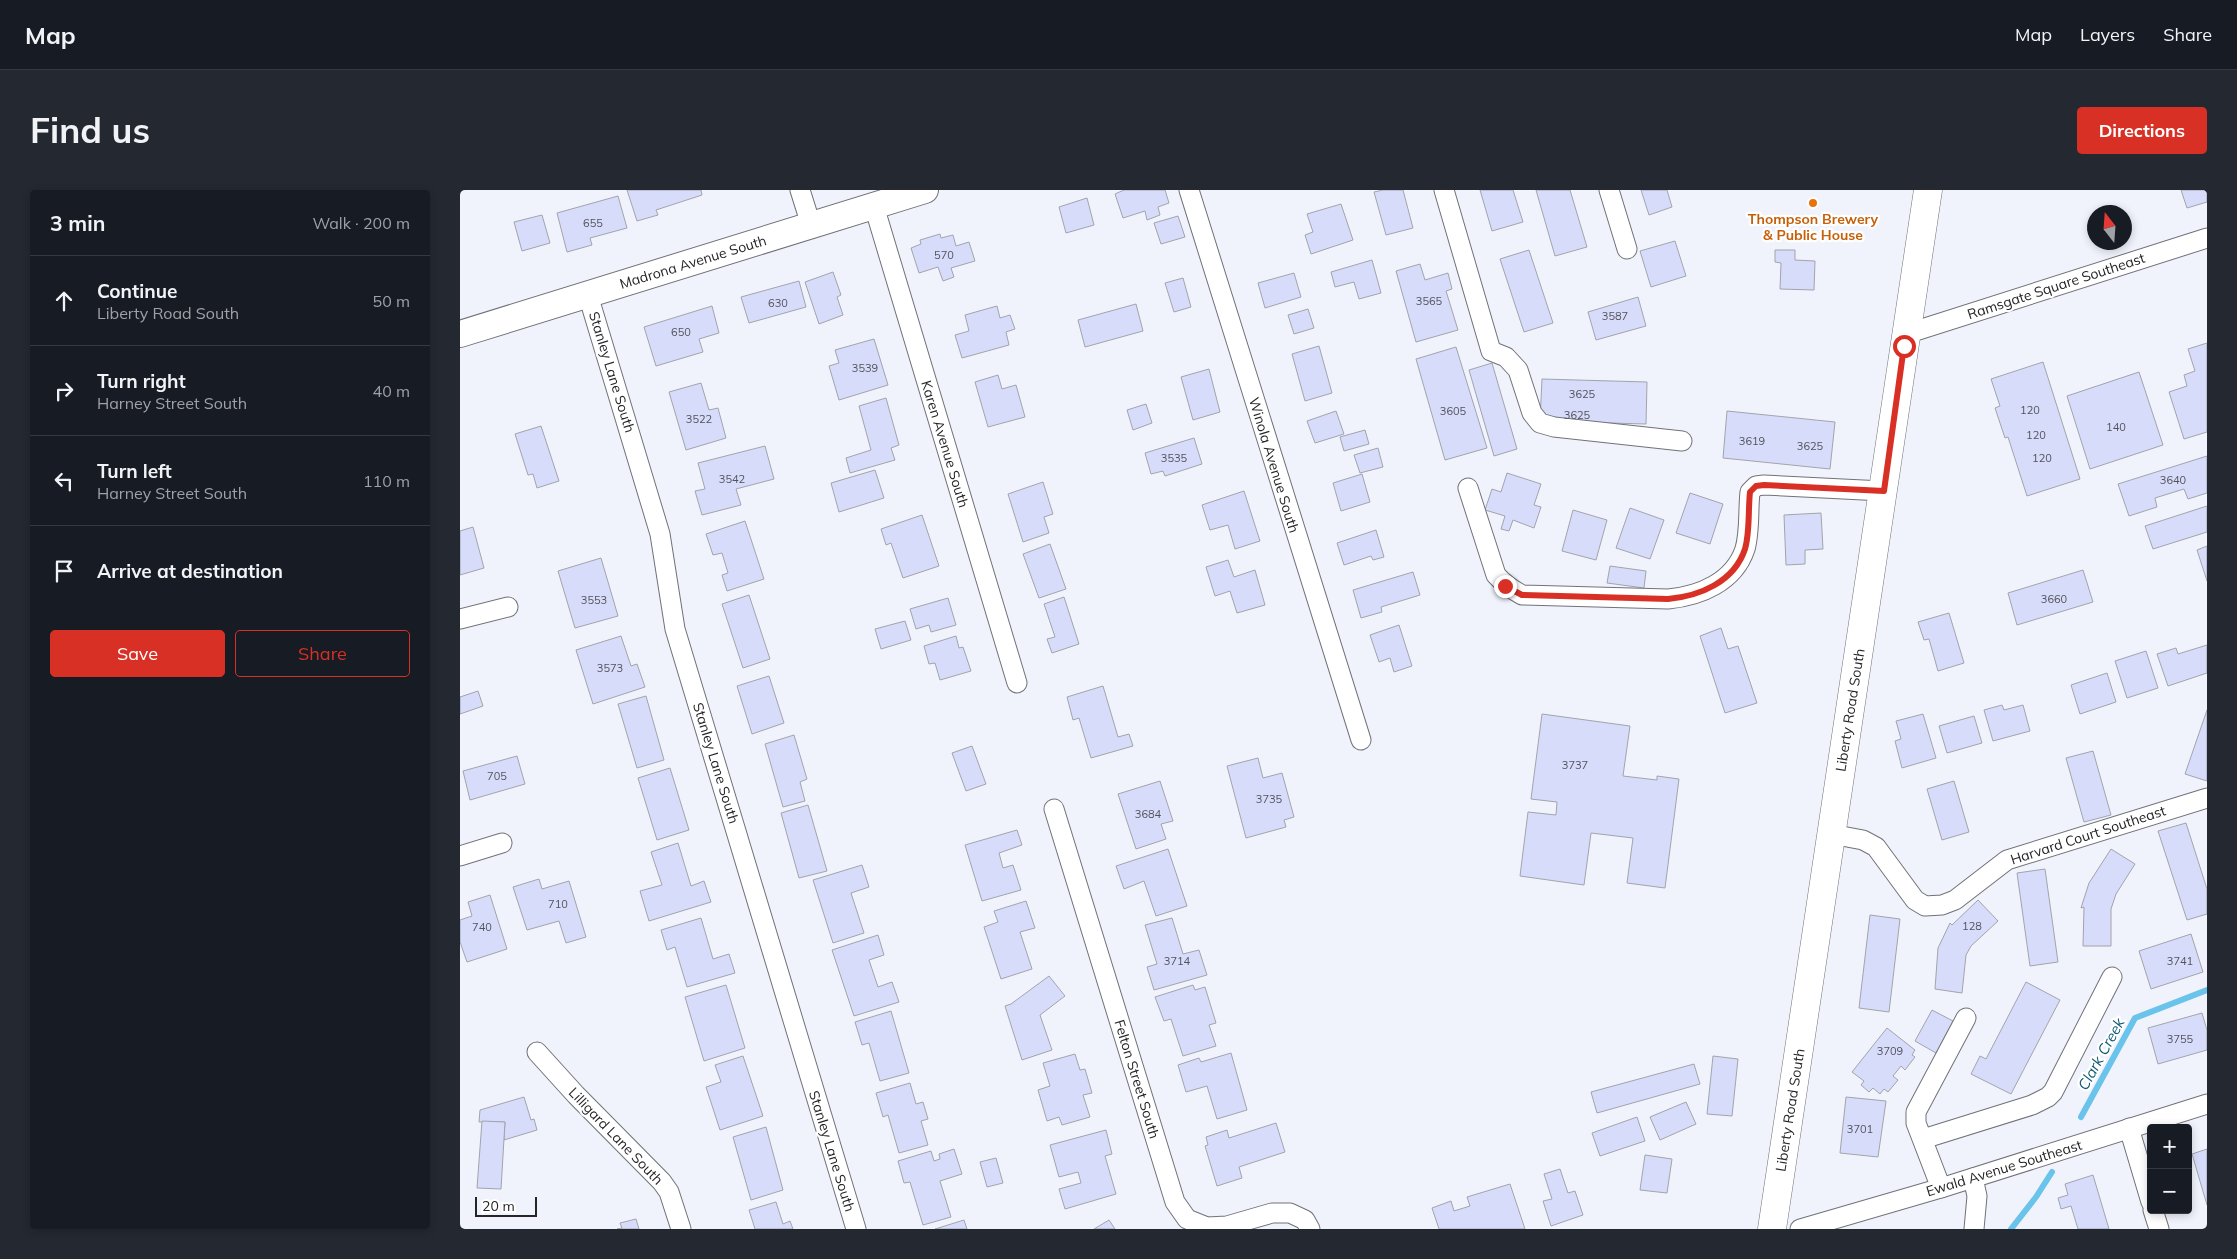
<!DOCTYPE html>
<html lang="en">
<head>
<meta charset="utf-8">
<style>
	body { margin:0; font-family:Mulish,sans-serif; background:#242831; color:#f1f3f6 }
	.controls { position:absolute; right:15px; bottom:15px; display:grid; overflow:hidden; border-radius:5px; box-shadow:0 2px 8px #0003 }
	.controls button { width:45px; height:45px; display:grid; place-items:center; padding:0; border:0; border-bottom:1px solid #363941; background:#171b24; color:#f1f3f6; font:25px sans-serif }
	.compass { position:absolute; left:1627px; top:15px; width:45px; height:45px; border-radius:50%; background:#171b24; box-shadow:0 2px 8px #0003; rotate:343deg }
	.scale { position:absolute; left:15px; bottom:12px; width:62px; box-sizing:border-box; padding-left:5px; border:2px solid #252528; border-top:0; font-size:14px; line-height:18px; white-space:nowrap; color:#252528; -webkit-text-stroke:4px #fff; paint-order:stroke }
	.stop { position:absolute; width:15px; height:15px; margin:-11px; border:4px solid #d93025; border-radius:50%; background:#fff }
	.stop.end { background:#d93025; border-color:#fff; box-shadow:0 1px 5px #0008 }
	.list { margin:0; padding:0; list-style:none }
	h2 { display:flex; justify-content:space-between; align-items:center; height:65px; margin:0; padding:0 20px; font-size:21px }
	h2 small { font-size:16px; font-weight:400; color:#9ea1a6 }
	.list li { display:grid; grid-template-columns:32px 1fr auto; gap:15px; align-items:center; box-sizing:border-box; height:90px; padding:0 20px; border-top:1px solid #363941 }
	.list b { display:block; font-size:19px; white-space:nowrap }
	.list p { margin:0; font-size:16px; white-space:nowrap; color:#9ea1a6 }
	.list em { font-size:16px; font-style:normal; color:#9ea1a6 }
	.actions { display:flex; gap:10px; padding:15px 20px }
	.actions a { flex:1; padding:11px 0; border:1px solid #d93025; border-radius:5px; text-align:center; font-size:18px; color:#d93025 }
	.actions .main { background:#d93025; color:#fff }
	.icon { flex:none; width:28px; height:28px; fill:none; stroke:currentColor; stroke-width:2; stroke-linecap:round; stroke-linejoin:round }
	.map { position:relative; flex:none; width:1747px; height:1039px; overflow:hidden; border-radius:5px }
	header { display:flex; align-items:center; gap:30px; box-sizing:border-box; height:70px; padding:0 25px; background:#171b24; border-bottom:1px solid #363941 }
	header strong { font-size:24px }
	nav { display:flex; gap:28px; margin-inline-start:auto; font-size:18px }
	.intro { display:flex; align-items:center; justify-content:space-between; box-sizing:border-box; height:120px; padding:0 30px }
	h1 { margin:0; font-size:35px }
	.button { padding:12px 22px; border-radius:5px; background:#d93025; color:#fff; font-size:18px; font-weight:700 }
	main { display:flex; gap:30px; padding:0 30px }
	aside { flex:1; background:#171b24; border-radius:5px; box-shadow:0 2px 8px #0003 }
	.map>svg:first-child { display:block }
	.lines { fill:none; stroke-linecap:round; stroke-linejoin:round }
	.stream { stroke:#6ac3ea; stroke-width:6 }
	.building { fill:#d7dcfa; stroke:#a2a4ac }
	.minor-casing { stroke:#707279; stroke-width:21 }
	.secondary-casing { stroke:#707279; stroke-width:28 }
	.primary-casing { stroke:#707279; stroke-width:29 }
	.minor { stroke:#fff; stroke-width:19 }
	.secondary { stroke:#fff; stroke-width:26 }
	.primary { stroke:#fff; stroke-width:28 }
	.route { stroke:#d93025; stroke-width:6 }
	.food-dot { fill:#e8710a; stroke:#fff; stroke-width:2 }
	.labels { text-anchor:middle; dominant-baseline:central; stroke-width:4.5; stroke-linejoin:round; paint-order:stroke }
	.number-label { font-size:11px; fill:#52535c }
	.food-label { font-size:14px; font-weight:bold; fill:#c56008; stroke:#fff }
	.street-label { font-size:14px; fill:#252528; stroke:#fff }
	.water-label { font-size:15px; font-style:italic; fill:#115a74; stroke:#fff }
</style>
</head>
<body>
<header>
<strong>Map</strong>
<nav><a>Map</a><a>Layers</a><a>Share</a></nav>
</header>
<div class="intro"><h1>Find us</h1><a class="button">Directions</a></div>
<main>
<aside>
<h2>3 min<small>Walk · 200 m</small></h2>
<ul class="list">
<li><svg class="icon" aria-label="ahead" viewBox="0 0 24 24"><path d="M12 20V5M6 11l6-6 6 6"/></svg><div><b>Continue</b><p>Liberty Road South</p></div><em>50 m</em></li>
<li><svg class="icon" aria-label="right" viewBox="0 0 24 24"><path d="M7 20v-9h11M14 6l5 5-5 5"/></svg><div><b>Turn right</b><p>Harney Street South</p></div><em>40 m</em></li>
<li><svg class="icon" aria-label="left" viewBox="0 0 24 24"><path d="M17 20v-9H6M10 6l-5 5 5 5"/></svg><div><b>Turn left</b><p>Harney Street South</p></div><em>110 m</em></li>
<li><svg class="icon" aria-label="arrive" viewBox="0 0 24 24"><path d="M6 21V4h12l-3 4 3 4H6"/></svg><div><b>Arrive at destination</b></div></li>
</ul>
<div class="actions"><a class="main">Save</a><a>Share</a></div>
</aside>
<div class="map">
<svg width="1747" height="1039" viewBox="0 0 1747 1039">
	<rect width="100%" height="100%" fill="#f1f3fc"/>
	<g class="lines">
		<g class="stream">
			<polyline points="1621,927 1675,828 1747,800"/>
			<polyline points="1551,1039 1576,1007 1592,982"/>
		</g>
	</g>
	<g class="building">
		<polygon points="167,0 241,0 242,5 196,20 198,25 177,31"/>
		<polygon points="664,0 705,0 709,13 698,17 700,25 687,30 685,21 663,28 655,4"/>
		<polygon points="923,0 943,0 953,38 926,45 914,2"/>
		<polygon points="1020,0 1053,0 1063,32 1032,41"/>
		<polygon points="1076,0 1110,0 1127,57 1095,66"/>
		<polygon points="1181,0 1207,0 1212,17 1189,25"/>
		<polygon points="1721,0 1747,0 1747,12 1727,18"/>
		<polygon points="158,6 167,38 130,48 132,55 107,62 97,23"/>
		<polygon points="627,8 634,35 606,43 599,17"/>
		<polygon points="881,14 893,50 851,64 845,45 853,42 847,24"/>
		<polygon points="82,25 90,53 62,61 54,32"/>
		<polygon points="718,26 725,47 701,54 694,33"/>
		<polygon points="480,44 481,48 493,45 496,56 509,52 515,71 491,78 494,87 483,91 478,77 459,83 451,58 461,54 460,50"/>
		<polygon points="1215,51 1226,86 1191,97 1180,61"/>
		<polygon points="1069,60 1093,133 1064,142 1040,69"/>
		<polygon points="1315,60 1335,60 1335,70 1355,71 1354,100 1320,99 1321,73 1315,72"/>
		<polygon points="912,70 921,103 899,109 894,92 875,97 871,82"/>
		<polygon points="960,74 965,90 988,83 992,99 986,101 998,140 956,152 936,81"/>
		<polygon points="373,82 381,105 377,107 383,125 359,134 345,92"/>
		<polygon points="834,83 841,107 805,118 798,93"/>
		<polygon points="723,88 731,117 714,122 705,93"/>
		<polygon points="339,91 346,117 289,133 281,107"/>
		<polygon points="1178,107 1186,136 1136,150 1128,122"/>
		<polygon points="676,114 683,141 625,157 618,130"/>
		<polygon points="252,116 259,143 239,149 243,162 196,176 184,137"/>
		<polygon points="537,116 540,128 550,125 555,139 546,142 549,155 502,168 495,145 509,141 505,125"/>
		<polygon points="848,119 854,138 834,144 828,125"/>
		<polygon points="414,149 428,195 379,210 369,176 379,173 375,160"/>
		<polygon points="1747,153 1747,242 1724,249 1709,202 1727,196 1724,185 1735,181 1728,159"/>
		<polygon points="859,156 872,203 845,211 832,164"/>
		<polygon points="996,157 1027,258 985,270 956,169"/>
		<polygon points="1583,172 1620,289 1567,306 1548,247 1545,248 1535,218 1540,216 1531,189"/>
		<polygon points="1032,173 1057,259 1034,266 1009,180"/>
		<polygon points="749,179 760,222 733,230 721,187"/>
		<polygon points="1679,182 1703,255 1630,279 1607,206"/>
		<polygon points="538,185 542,199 556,195 565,227 528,237 515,192"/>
		<polygon points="1082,189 1187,192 1186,234 1080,231"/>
		<polygon points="241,193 249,220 258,218 266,248 226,260 209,202"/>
		<polygon points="426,208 439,255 431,258 435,270 390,283 386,268 411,260 399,216"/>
		<polygon points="686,214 692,233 673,240 667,220"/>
		<polygon points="876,221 884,244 855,253 847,231"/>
		<polygon points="1267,221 1375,232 1370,279 1263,268"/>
		<polygon points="81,236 99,291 77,298 73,284 68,285 55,244"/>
		<polygon points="905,240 909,254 884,261 880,247"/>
		<polygon points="734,248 742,274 705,286 703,281 691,284 685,263"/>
		<polygon points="305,256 314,289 276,299 281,315 242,325 235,301 245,299 238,273"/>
		<polygon points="918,258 923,277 900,283 894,265"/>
		<polygon points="1747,266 1747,303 1728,309 1724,299 1695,308 1697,317 1669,326 1658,294"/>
		<polygon points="415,280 424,308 379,322 371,293"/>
		<polygon points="1047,283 1081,294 1074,315 1081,317 1074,338 1053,330 1049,341 1041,339 1045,326 1025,320 1032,299 1041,302"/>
		<polygon points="902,284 910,312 881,321 873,293"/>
		<polygon points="583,292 593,324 584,327 589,343 563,352 548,304"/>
		<polygon points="784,301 800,351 775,359 768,335 750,340 742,315"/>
		<polygon points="1230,303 1263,314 1250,354 1216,343"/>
		<polygon points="1747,316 1747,342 1693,359 1685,336"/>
		<polygon points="1170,318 1204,330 1190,369 1156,358"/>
		<polygon points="1113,320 1147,330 1136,370 1102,361"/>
		<polygon points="1361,323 1363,359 1345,360 1345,374 1326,375 1324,325"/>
		<polygon points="462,325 479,376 443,388 431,353 426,355 421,339"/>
		<polygon points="285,331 304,389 267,401 262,385 268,383 262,363 253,365 246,344"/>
		<polygon points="13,337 24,378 0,385 0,341"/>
		<polygon points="916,340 924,367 913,370 911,366 884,375 877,353"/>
		<polygon points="590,354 606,399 579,408 563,364"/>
		<polygon points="1747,356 1747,391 1737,360"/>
		<polygon points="141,368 158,426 115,438 98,381"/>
		<polygon points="768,370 774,387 795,380 805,415 777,423 770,401 755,406 746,377"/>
		<polygon points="1150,376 1186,381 1184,398 1147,393"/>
		<polygon points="1623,380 1633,412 1557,435 1548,403"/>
		<polygon points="953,382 960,405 921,417 922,422 901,428 893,400"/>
		<polygon points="289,405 310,469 283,478 262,414"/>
		<polygon points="604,407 619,454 592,463 587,449 595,447 584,414"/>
		<polygon points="488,408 496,435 471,442 469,435 456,439 450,419"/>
		<polygon points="1489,423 1504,473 1478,481 1469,449 1464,450 1458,432"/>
		<polygon points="445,431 451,450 421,459 415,439"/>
		<polygon points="939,435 952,476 934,482 930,468 919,472 910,445"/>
		<polygon points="1261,438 1268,459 1278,456 1297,513 1265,523 1240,446"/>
		<polygon points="161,446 171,476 177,474 185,497 133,514 116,460"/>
		<polygon points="496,446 499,458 503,457 511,481 480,490 475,473 469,474 464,456"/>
		<polygon points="1747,455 1747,483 1708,496 1697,464 1716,458 1718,464"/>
		<polygon points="1686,461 1698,498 1667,508 1655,471"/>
		<polygon points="1647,483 1656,512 1620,524 1611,495"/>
		<polygon points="309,486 324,533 292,544 277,496"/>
		<polygon points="643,496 658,547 669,544 673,556 631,568 619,528 613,530 607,507"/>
		<polygon points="18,501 23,516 0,524 0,507"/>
		<polygon points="186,506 204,570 177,578 158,514"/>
		<polygon points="1542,515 1544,520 1563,515 1570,541 1533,551 1524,520"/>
		<polygon points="1747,520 1747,591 1725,584"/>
		<polygon points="1082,524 1170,536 1163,586 1197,590 1197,586 1219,589 1205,698 1167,693 1173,648 1131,643 1124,695 1060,686 1068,622 1096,625 1097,612 1071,609"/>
		<polygon points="1463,524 1476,568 1442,578 1435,551 1441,549 1436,531"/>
		<polygon points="1514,526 1522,553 1487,563 1479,536"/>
		<polygon points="334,545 347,589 340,592 345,611 323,617 305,554"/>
		<polygon points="512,556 526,594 506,601 492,563"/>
		<polygon points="1633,561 1651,625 1624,632 1606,568"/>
		<polygon points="57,566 65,594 10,610 3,581"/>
		<polygon points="798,568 803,588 822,583 834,627 824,630 826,637 786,648 767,576"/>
		<polygon points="210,578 229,640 197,650 178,588"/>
		<polygon points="700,591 713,631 701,634 706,649 676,659 658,604"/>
		<polygon points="1494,591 1509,642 1482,650 1467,599"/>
		<polygon points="348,615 367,681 339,688 321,623"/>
		<polygon points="1726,633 1747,699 1747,724 1727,730 1698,641"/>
		<polygon points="557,640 562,655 539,663 543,678 553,675 561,700 522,711 505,655"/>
		<polygon points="218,653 231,696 244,691 251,712 189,731 180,701 202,695 191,662"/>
		<polygon points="708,659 727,716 696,726 684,691 664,699 656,676"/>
		<polygon points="1651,659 1675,674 1656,704 1651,719 1651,756 1623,756 1624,717 1621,718 1629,693"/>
		<polygon points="402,675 409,697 391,703 404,743 373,753 353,690"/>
		<polygon points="1585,679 1598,772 1570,776 1557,683"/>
		<polygon points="79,689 82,699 109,691 126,747 106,753 99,731 67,740 53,697"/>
		<polygon points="30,705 47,759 7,772 0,752 0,730 12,726 8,712"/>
		<polygon points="1518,710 1538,731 1511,756 1506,765 1502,803 1475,799 1478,758 1490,733 1492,735"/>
		<polygon points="566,711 575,738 560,742 572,779 541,789 524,737 538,732 534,721"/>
		<polygon points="1410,725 1440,729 1429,822 1399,818"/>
		<polygon points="241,728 253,769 269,764 275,783 227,797 215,757 207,760 201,740"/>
		<polygon points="712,728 723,764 739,760 747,785 694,800 687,777 697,774 685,735"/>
		<polygon points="1731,744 1743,782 1691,799 1679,761"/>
		<polygon points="418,745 424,765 409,770 418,797 432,792 439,812 394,826 372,760"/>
		<polygon points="589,786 605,806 580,825 592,860 562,870 545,816 551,814"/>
		<polygon points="1566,792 1600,810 1551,904 1511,884 1520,866 1526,869"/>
		<polygon points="266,795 285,858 244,871 225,807"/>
		<polygon points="733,795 735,800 745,797 756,833 749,835 756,856 723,866 711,829 704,831 695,807"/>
		<polygon points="1472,820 1493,831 1476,863 1455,851"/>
		<polygon points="431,821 449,883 420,891 409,853 402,855 395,832"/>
		<polygon points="1742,823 1747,840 1747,860 1698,874 1688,838"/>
		<polygon points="1427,838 1455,860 1452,865 1455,867 1445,880 1441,876 1433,886 1438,890 1428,902 1424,899 1420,904 1413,898 1409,902 1401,895 1404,891 1392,882"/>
		<polygon points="771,863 787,920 757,929 747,896 726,902 718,875 739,868 741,872"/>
		<polygon points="615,864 620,880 625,879 632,903 623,905 630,927 602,935 599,927 587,931 578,900 590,896 583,873"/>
		<polygon points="283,866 303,926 260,940 246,897 261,892 255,875"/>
		<polygon points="1253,866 1278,869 1272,926 1247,924"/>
		<polygon points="1234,874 1240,894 1137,923 1131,902"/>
		<polygon points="450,893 456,914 463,912 468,929 461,931 468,955 439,963 428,925 423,927 416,903"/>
		<polygon points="64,907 71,930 74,929 77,940 44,950 45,932 19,932 20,920"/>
		<polygon points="1386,907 1426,911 1418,967 1380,963"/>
		<polygon points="1226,912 1236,934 1200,950 1190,927"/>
		<polygon points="1177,927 1185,951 1140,966 1132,943"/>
		<polygon points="22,931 45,932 41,999 17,998"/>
		<polygon points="816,933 825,962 779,977 782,988 757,996 745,956 748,955 746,947 767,940 769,948"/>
		<polygon points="306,937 323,1000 291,1010 273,947"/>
		<polygon points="646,940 652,964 645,966 656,1004 605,1019 599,999 621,993 618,982 599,987 590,955"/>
		<polygon points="494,959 502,984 480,991 491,1027 463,1035 450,992 444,993 438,971 471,961 474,971 480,969 479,964"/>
		<polygon points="1747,959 1747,1015 1732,964"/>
		<polygon points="1185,965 1212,969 1207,1003 1180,1000"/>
		<polygon points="536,968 543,993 527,997 520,972"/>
		<polygon points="1100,979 1108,1003 1115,1001 1123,1025 1091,1036 1083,1011 1092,1009 1084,984"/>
		<polygon points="1633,985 1649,1039 1618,1039 1611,1016 1601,1019 1598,1008 1608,1005 1605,994"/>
		<polygon points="1050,994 1065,1039 979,1039 972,1018 991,1011 994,1021 1010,1016 1007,1007"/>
		<polygon points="316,1012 323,1034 330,1031 333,1039 295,1039 289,1020"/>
		<polygon points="176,1029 179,1039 157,1039 162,1038 160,1033"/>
		<polygon points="504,1030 507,1039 475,1039"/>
		<polygon points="649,1030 655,1039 634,1039"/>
	</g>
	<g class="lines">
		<defs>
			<g id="minor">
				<polyline points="340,0 351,35"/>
				<polyline points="729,0 901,550"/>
				<polyline points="984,0 1031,161 1046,167 1058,180 1072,223 1080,233 1094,237 1222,251"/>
				<polyline points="1149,0 1167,59"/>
				<polyline points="414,16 557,493"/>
				<polyline points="128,105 200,344 215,439 396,1039"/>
				<polyline points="1446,144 1747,48"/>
				<path d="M1008 298 1036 385C1044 394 1051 399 1062 405L1208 409C1240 406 1274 392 1285 359 1290 342 1288 320 1290 302L1296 296 1304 295 1423 301"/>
				<polyline points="0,429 48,417"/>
				<polyline points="594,619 715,1012 727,1029 747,1037 767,1036 812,1023 830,1023 845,1030 850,1039"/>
				<polyline points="1371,644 1403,650 1416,657 1455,710 1465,716 1482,715 1495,710 1547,670 1747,608"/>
				<polyline points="0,666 42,653"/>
				<polyline points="77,862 116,905 202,992 209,1002 221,1039"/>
				<polyline points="1669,938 1691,1012"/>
				<polyline points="1463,949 1572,915 1588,907 1593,902 1652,787"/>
				<polyline points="1513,988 1517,1006 1514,1039"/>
				<polyline points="1481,998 1456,933 1456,922 1506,828"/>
				<polyline points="1693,1020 1699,1039"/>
				<polyline points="1340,1039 1481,998 1747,914"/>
			</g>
			<polyline id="secondary" points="0,144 465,0"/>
			<polyline id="primary" points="1312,1039 1468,0"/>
		</defs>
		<use href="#minor" class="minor-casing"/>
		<use href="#secondary" class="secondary-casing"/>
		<use href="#primary" class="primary-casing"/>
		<use href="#minor" class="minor"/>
		<use href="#secondary" class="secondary"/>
		<use href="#primary" class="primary"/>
	</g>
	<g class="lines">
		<path class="route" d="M1045 396 1062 405 1208 409C1240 406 1274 392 1285 359 1290 342 1288 320 1290 302L1296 296 1304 295 1424 301 1444 156"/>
	</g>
	<circle class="food-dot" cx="1353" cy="13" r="5"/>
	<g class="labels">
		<g class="number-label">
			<text x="133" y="33">655</text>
			<text x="484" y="65">570</text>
			<text x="969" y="111">3565</text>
			<text x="318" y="113">630</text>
			<text x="1155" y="126">3587</text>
			<text x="221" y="142">650</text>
			<text x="405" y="178">3539</text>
			<text x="1122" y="204">3625</text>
			<text x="1570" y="220">120</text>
			<text x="993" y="221">3605</text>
			<text x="1117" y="225">3625</text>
			<text x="239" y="229">3522</text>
			<text x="1656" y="237">140</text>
			<text x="1576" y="245">120</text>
			<text x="1292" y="251">3619</text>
			<text x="1350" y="256">3625</text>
			<text x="714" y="268">3535</text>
			<text x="1582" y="268">120</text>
			<text x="272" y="289">3542</text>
			<text x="1713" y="290">3640</text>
			<text x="1594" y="409">3660</text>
			<text x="134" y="410">3553</text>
			<text x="150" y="478">3573</text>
			<text x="1115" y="575">3737</text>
			<text x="37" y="586">705</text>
			<text x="809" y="609">3735</text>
			<text x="688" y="624">3684</text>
			<text x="98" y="714">710</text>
			<text x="1512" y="736">128</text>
			<text x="22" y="737">740</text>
			<text x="717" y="771">3714</text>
			<text x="1720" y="771">3741</text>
			<text x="1720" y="849">3755</text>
			<text x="1430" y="861">3709</text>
			<text x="1400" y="939">3701</text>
		</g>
		<g class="food-label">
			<text x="1353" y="29">Thompson Brewery<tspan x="1353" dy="16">&amp; Public House</tspan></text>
		</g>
		<g class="street-label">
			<text transform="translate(233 72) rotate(-17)">Madrona Avenue South</text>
			<text transform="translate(1596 96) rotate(-18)">Ramsgate Square Southeast</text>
			<text transform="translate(152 182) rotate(73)">Stanley Lane South</text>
			<text transform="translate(485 254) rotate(73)">Karen Avenue South</text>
			<text transform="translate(814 275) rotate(73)">Winola Avenue South</text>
			<text transform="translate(1390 520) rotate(-81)">Liberty Road South</text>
			<text transform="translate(256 573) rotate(73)">Stanley Lane South</text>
			<text transform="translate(1628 645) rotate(-18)">Harvard Court Southeast</text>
			<text transform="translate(677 889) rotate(73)">Felton Street South</text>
			<text transform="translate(1330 920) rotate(-81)">Liberty Road South</text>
			<text transform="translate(156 946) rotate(46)">Lilligard Lane South</text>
			<text transform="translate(372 961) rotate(73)">Stanley Lane South</text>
			<text transform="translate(1544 978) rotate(-17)">Ewald Avenue Southeast</text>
		</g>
		<g class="water-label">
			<text transform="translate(1641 864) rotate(-61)">Clark Creek</text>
		</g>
	</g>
</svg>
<div class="controls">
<button>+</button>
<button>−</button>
</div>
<svg class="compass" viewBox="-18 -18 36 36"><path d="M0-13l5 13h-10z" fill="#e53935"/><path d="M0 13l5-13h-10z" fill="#9ea1a6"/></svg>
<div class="scale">20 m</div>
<div class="stop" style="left:1444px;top:156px"></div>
<div class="stop end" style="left:1045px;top:396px"></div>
</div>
</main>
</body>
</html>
